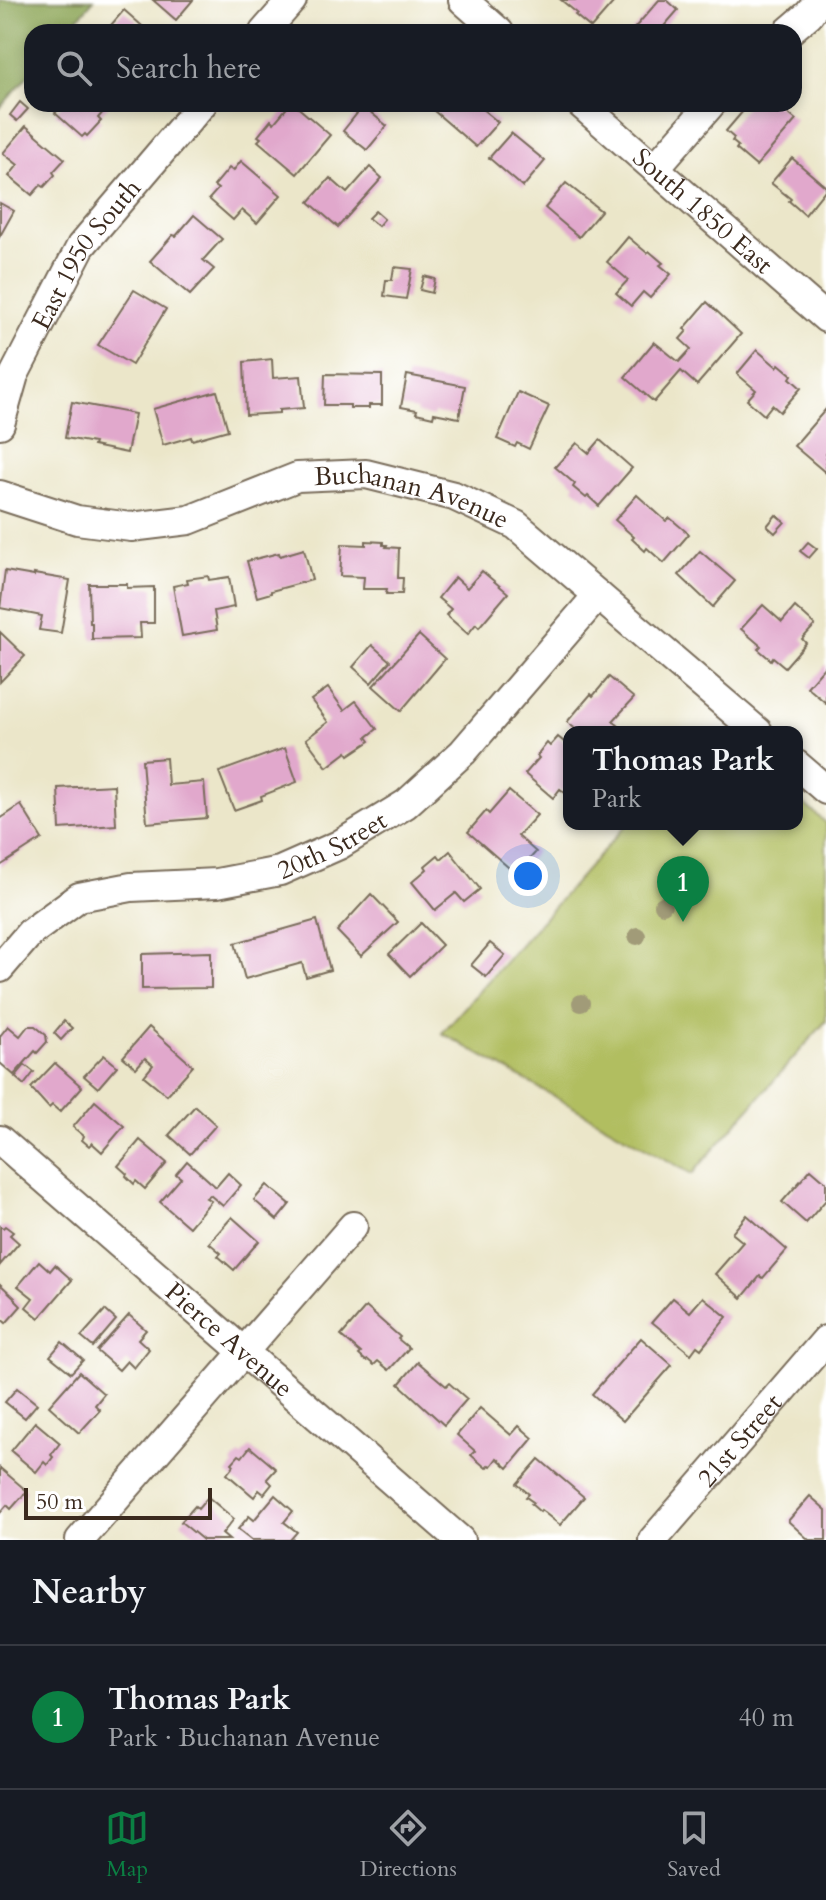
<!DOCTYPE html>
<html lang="en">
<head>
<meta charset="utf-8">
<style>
	body { margin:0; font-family:Cardo,serif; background:#20242c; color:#f1f3f6 }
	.scale { position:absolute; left:24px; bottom:20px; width:188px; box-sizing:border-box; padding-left:8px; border:4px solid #3b2a1e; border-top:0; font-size:22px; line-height:28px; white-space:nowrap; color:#3b2a1e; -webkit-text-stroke:6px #fff; paint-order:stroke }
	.you { position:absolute; left:528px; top:876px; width:28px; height:28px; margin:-20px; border:6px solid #fff; border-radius:50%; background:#1a73e8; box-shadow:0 0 0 12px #1a73e833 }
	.badge { display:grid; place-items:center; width:52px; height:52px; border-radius:50%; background:#0b8043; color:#fff; font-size:26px; font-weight:700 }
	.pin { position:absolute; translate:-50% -66px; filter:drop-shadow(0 2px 4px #0008) }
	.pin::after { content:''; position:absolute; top:42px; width:28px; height:24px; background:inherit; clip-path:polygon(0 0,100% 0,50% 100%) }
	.popup { position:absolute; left:563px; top:726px; width:240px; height:104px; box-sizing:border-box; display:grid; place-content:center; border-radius:16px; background:#171b24; filter:drop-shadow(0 2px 6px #0005); font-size:26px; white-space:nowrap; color:#9ea1a6 }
	.popup b { font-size:30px; color:#f1f3f6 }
	.popup::after { content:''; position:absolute; left:50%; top:100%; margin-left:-16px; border:16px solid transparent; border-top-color:#171b24 }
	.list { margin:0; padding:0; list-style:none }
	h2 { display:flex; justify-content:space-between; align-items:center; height:104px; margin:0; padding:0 32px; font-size:34px }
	h2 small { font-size:26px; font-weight:400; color:#9ea1a6 }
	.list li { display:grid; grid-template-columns:52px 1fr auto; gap:24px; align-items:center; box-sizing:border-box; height:144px; padding:0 32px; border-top:2px solid #363941 }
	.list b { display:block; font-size:30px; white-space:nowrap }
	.list p { margin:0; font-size:26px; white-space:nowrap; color:#9ea1a6 }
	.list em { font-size:26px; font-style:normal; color:#9ea1a6 }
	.icon { flex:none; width:44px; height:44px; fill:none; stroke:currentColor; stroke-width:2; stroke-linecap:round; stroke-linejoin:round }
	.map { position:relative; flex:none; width:826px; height:1540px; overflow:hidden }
	.search { position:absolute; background:#171b24; box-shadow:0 4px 12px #0003; left:24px; right:24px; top:24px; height:88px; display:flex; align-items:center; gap:20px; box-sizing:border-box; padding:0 28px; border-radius:24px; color:#9ea1a6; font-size:30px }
	.sheet { height:248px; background:#171b24 }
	nav { display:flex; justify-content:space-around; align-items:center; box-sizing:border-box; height:112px; border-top:2px solid #363941; background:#171b24; font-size:22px; color:#9ea1a6 }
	nav a { display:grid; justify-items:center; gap:4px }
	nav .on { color:#0b8043 }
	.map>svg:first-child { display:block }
	.green { fill:#b1be60; stroke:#76743f; stroke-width:2 }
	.forest { fill:#8ca556; stroke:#64683a; stroke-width:2 }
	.building { fill:#e1a8cc }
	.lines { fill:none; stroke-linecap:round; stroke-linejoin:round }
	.minor-casing { stroke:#796c5a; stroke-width:32 }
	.minor { stroke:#fff; stroke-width:28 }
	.tree { fill:#a19b78 }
	.labels { text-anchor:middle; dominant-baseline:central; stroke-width:8; stroke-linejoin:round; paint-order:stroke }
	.street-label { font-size:26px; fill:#3b2a1e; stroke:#fff }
</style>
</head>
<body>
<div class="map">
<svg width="826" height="1540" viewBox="0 0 826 1540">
	<rect width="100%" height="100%" fill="#fff"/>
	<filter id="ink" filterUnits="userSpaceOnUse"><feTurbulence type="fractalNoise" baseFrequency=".0125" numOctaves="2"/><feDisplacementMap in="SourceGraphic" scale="16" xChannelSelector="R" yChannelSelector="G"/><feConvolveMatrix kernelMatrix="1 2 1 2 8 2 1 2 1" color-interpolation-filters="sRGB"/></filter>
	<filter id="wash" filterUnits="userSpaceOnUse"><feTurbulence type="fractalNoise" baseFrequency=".006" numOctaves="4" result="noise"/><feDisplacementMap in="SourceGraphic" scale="32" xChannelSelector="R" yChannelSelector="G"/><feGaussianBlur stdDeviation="1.8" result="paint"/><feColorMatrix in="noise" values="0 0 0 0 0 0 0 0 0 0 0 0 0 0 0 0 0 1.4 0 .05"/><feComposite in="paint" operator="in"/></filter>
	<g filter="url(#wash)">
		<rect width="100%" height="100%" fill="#ebe6c9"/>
		<polygon class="green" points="797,798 826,823 826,1021 692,1174 442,1033 627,824 797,824"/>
		<polygon class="forest" points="0,0 94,0 66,32 32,32 32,71 0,108"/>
		<g id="blocks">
			<g class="building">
				<polygon points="153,0 193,0 176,20"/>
				<polygon points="561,0 610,0 613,3 591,28 575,15 577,13"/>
				<polygon points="659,0 667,0 678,10 659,32 631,32"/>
				<polygon points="124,10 149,32 105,32"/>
				<polygon points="20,102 28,109 17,121 10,115"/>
				<polygon points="63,104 110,104 98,118 101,121 87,136 85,134 82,137 55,113"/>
				<polygon points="290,104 294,104 330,135 297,174 258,141 261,138 258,136 271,120 274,123"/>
				<polygon points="426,104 476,104 498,122 476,147"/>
				<polygon points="749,104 777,104 796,120 756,166 736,149 738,146 732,141 734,138 726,131"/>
				<polygon points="363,106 387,126 367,150 343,131"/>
				<polygon points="26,126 65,159 53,172 55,175 44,187 41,185 32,195 9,176 18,165 3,153"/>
				<polygon points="511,133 545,161 523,187 489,158"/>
				<polygon points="792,158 826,187 826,189 805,215 789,201 791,199 771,183"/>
				<polygon points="241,161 281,195 257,223 242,210 233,220 209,199 218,189 214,186 229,168 233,171"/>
				<polygon points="370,167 382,178 338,227 309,202 330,178 347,193"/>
				<polygon points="566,183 601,211 579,237 545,208"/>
				<polygon points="0,203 14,211 0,236"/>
				<polygon points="375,211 384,219 378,226 368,218"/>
				<polygon points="194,215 222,239 203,260 214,269 190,295 150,261 173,235 176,236"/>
				<polygon points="628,237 647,253 649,251 663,263 660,265 671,274 650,298 643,292 631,306 616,293 628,280 607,262"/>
				<polygon points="394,267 412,269 406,299 384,296 386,280 392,280"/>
				<polygon points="424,276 435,279 432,293 420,290"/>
				<polygon points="134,290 166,309 132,365 98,345"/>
				<polygon points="707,302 741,334 697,385 681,371 654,402 625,377 654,342 679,362 691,349 680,339 687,331 684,329"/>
				<polygon points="757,350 777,367 779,364 792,375 790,378 801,388 780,412 772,405 764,415 747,400 756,390 737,374"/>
				<polygon points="272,359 273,378 301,376 304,408 279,410 279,413 246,415 244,362"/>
				<polygon points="325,374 382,375 382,405 369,405 369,408 350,408 350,405 324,405"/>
				<polygon points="407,375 465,386 459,418 434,413 433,417 416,413 417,410 401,407"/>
				<polygon points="217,391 228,430 192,440 191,437 163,445 153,409"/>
				<polygon points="518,392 549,406 529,449 517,443 515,447 497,439"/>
				<polygon points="72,402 135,414 127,453 93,446 94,443 65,438"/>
				<polygon points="826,409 826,473 794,446"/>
				<polygon points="600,440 632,468 599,506 588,496 586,498 573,487 575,484 555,467 577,443 589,453"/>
				<polygon points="637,495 666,521 670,518 689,534 664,563 647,548 645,551 632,539 634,537 615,520"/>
				<polygon points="776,515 785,522 775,533 767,526"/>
				<polygon points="366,541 383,542 383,545 387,545 386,547 399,548 398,578 403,578 402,594 386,594 387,589 363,589 364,577 340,576 342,544 366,545"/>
				<polygon points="808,542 817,549 809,558 800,551"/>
				<polygon points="304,549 312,580 271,591 271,593 257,597 247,561 279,553 280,556"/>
				<polygon points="700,551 735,581 713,607 679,575"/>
				<polygon points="5,571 34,576 34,574 70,580 61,633 39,630 42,616 0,608"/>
				<polygon points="482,571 508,593 479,627 476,624 468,634 446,615 451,609 438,598 455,577 467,588"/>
				<polygon points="208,576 209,580 229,577 234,607 214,611 217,630 182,636 173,586 188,583 187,579"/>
				<polygon points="89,584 127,584 127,588 154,587 154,623 140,623 141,638 92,639 92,623 90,623"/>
				<polygon points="763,605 782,622 795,607 815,625 802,639 806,643 785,667 773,657 771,660 758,649 761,646 741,629"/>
				<polygon points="0,632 25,656 0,682"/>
				<polygon points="419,635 445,659 401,711 373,686"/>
				<polygon points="372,645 390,661 371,683 353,667"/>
				<polygon points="826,665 826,703 807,687"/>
				<polygon points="609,677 634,698 613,721 626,732 579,732 567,722 591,694 593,696"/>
				<polygon points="328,688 344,710 356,701 377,729 367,737 370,741 349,755 347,752 327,767 306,739 328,722 311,700"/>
				<polygon points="558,737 569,746 569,796 560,789 553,798 525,774 539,758 537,756 547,743 550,746"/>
				<polygon points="285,748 297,782 261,796 262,800 234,810 219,772"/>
				<polygon points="166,758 168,785 204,782 207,818 147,823 142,760"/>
				<polygon points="114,785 116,825 60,829 58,788"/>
				<polygon points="509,791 537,815 518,836 536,852 516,874 468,832 486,811 489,814"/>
				<polygon points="21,805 42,839 0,866 0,819"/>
				<polygon points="450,851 480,889 464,902 456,893 435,910 412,882 427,869 425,866 438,855 441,859"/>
				<polygon points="371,894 398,922 361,956 337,931"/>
				<polygon points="317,920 330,970 306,977 302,963 245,979 235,943"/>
				<polygon points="421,923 442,945 410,976 389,954"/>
				<polygon points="490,943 505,955 486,977 471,965"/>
				<polygon points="211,952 211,988 142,989 142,954"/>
				<polygon points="64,1021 72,1028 61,1040 54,1033"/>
				<polygon points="8,1026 20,1036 28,1026 35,1026 46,1035 47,1042 37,1053 35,1051 14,1075 0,1063 0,1036"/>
				<polygon points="149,1027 193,1066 167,1095 144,1076 153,1065 145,1058 136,1068 123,1057"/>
				<polygon points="104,1055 117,1066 98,1088 84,1076"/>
				<polygon points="55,1063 82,1087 60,1112 52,1105 49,1108 31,1088"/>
				<polygon points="25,1065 34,1072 24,1085 15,1077"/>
				<polygon points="95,1101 124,1126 102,1152 92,1143 89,1146 82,1140 84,1136 73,1127"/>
				<polygon points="195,1106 216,1125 190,1154 169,1135"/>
				<polygon points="140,1140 167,1163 145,1189 136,1181 134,1184 126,1176 127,1174 118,1166"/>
				<polygon points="187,1161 216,1187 228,1173 241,1185 223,1206 210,1195 206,1198 211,1201 189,1227 160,1202 181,1178 176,1174"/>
				<polygon points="811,1169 826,1182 826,1200 806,1223 782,1202"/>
				<polygon points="267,1185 290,1204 277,1220 254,1200"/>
				<polygon points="747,1215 787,1250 763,1278 760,1276 742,1298 715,1274 743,1242 732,1233"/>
				<polygon points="232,1217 259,1241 234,1270 218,1256 221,1253 209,1243"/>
				<polygon points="0,1226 3,1228 5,1226 13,1232 10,1235 19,1243 0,1265"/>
				<polygon points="39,1261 50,1271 55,1265 72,1280 39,1318 26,1307 33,1298 18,1286"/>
				<polygon points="0,1284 16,1299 16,1301 21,1306 6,1323 0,1318"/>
				<polygon points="703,1297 727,1317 701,1349 697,1346 691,1354 652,1322 673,1298 690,1312"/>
				<polygon points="366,1307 400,1337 398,1339 409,1348 389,1370 378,1361 374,1365 368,1360 366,1361 359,1355 361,1353 341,1336"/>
				<polygon points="105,1310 116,1320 93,1347 81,1337"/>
				<polygon points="129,1315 146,1330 138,1339 149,1349 134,1368 127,1361 119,1370 97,1351"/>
				<polygon points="641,1338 672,1365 623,1421 592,1394"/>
				<polygon points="62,1342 83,1360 71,1373 50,1356"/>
				<polygon points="418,1362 446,1386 449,1383 467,1399 444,1425 399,1384"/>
				<polygon points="79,1372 104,1394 95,1405 100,1410 79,1433 49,1406"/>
				<polygon points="17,1388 37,1404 25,1418 5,1402"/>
				<polygon points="480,1408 511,1435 519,1426 533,1438 508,1468 497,1458 491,1466 489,1465 486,1468 471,1455 475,1451 457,1435"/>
				<polygon points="35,1422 60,1443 51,1455 53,1457 47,1465 44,1462 36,1472 11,1451"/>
				<polygon points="250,1447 276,1469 267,1479 272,1484 264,1494 259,1490 254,1497 227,1474 234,1465 232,1463 239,1455 242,1457"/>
				<polygon points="539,1459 584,1497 560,1525 541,1510 540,1512 531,1504 533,1502 526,1497 529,1494 517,1484"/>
				<polygon points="0,1468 27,1491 11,1509 7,1505 0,1513"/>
				<polygon points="275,1495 293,1511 284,1522 297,1532 290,1540 252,1540 238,1529 249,1516 254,1520"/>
				<polygon points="810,1496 826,1510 826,1540 809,1540 788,1521"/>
				<polygon points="208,1497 234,1519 222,1534 229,1540 203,1540 181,1522 195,1506 198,1509"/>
			</g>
		</g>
	</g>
	<g filter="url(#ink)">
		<use href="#blocks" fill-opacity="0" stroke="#796c5a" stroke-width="2"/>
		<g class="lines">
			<defs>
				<g id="minor">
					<polyline points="463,0 499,32"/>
					<polyline points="264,32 292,0"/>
					<polyline points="788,32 809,14 819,0"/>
					<path id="s1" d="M581 104 826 318"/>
					<polyline points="655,168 711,104"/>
					<path id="s2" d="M0 424 14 375 81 246 202 104"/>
					<path id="s3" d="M0 495 77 520 131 527 189 520 297 477 366 474 454 496 516 525 758 732"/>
					<polyline points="797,765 826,790"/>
					<path id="s4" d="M0 968 30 933 79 897 131 887 217 883 280 871 339 845 406 804 463 752 598 595"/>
					<path id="s5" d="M0 1140 460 1540"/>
					<polyline points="80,1540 353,1226"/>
					<path id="s6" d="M653 1540 826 1340"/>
				</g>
			</defs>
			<use href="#minor" class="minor-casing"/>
			<use href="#minor" class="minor"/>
		</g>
		<g class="tree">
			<circle cx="693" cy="875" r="9"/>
			<circle cx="663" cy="905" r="9"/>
			<circle cx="637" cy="936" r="9"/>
			<circle cx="581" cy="1003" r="9"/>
		</g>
	</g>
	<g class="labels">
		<g class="street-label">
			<text stroke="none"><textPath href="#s1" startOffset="162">South 1850 East</textPath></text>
			<text stroke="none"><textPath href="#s2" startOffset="192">East 1950 South</textPath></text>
			<text stroke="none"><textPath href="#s3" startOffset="428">Buchanan Avenue</textPath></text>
			<text stroke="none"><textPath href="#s4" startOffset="368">20th Street</textPath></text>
			<text stroke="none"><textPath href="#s5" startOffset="304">Pierce Avenue</textPath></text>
			<text stroke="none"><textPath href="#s6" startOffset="132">21st Street</textPath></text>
		</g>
	</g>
</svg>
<div class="scale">50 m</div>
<div class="you"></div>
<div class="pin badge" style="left:683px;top:922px">1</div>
<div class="popup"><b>Thomas Park</b>Park</div>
<div class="search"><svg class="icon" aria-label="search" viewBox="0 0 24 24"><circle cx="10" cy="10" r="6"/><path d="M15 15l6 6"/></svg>Search here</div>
</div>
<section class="sheet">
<h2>Nearby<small></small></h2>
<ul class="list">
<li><span class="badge">1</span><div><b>Thomas Park</b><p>Park · Buchanan Avenue</p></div><em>40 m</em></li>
</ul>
</section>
<nav>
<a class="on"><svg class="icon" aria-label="map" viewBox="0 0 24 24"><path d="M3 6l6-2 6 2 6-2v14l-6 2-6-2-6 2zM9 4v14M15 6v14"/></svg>Map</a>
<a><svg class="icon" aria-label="directions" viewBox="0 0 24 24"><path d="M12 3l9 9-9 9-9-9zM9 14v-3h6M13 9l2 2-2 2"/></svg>Directions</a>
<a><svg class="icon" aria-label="saved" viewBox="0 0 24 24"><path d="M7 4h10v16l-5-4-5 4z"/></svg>Saved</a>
</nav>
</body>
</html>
